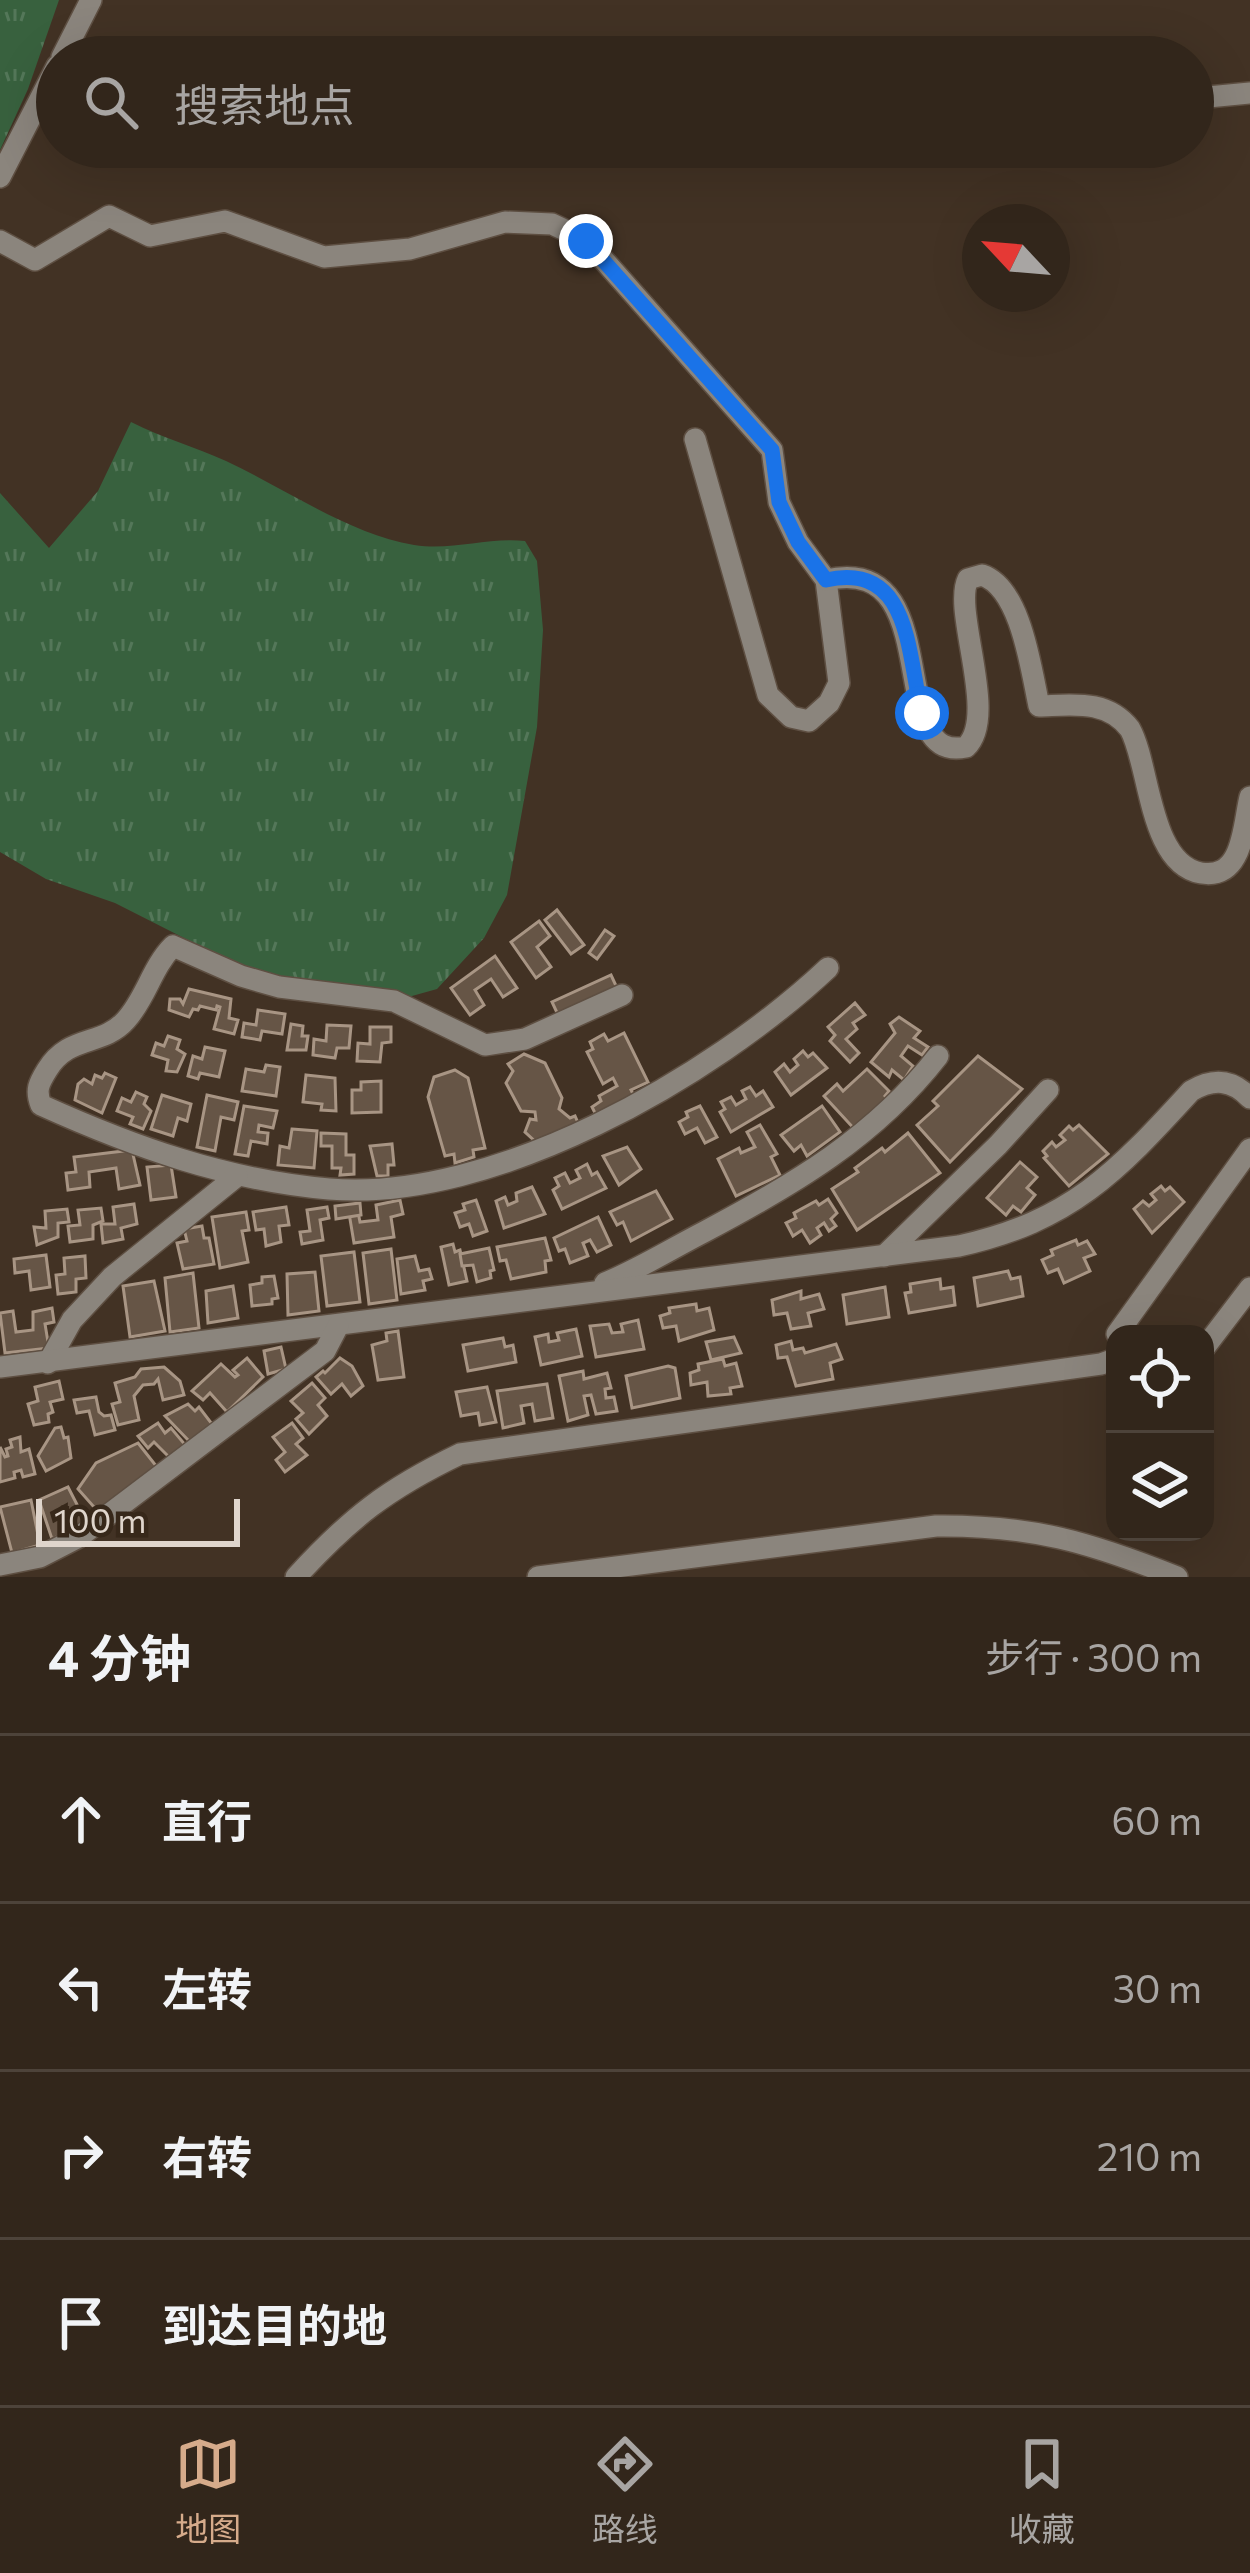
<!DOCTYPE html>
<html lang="zh">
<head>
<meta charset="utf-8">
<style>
	body { margin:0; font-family:Commissioner,"Noto Sans SC",sans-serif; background:#3d3228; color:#f1f3f6 }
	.controls { position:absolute; right:36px; bottom:36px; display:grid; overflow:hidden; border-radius:24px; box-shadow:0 12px 48px #0002 }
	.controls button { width:108px; height:108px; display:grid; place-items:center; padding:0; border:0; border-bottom:3px solid #4d433a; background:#32261b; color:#f1f3f6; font:60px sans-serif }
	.compass { position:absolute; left:962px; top:204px; width:108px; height:108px; border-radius:50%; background:#32261b; box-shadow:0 12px 48px #0002; rotate:296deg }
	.scale { position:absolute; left:36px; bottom:30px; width:204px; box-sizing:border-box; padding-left:12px; border:6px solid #dfd5cc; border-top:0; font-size:33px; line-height:42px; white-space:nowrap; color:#dfd5cc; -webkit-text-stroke:9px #37281a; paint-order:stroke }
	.stop { position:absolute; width:36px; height:36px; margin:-27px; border:9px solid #1a73e8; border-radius:50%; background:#fff }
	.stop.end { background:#1a73e8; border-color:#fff; box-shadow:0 3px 12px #0008 }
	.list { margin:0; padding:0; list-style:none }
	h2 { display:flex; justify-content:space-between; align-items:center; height:156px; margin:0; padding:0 48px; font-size:51px }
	h2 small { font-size:39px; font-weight:400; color:#a8a5a3 }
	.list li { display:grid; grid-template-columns:78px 1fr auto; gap:36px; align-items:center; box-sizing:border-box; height:168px; padding:0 48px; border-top:3px solid #4d433a }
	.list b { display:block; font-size:45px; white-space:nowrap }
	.list em { font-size:39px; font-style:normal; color:#a8a5a3 }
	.icon { flex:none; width:66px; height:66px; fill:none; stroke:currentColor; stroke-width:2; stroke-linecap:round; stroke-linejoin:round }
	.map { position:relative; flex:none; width:1250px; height:1577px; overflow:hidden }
	.search { position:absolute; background:#32261b; box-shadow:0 12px 48px #0002; left:36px; right:36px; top:36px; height:132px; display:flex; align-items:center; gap:30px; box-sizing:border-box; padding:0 42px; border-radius:66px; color:#a8a5a3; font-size:45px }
	.sheet { height:828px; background:#32261b }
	nav { display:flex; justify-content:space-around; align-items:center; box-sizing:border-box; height:168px; border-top:3px solid #4d433a; background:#32261b; font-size:33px; color:#a8a5a3 }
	nav a { display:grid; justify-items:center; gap:6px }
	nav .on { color:#d6ab8b }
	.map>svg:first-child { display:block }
	.grass { fill:url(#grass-tufts) }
	.building { fill:#665546; stroke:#a89584; stroke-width:3 }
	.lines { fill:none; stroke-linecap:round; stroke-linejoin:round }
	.minor-casing { stroke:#5e4f42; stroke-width:24 }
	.minor { stroke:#8b857d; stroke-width:21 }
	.route { stroke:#1a73e8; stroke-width:15 }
</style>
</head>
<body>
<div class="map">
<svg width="1250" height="1577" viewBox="0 0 1250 1577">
	<defs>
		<pattern id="grass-tufts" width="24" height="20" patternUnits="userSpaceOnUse" patternTransform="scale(3)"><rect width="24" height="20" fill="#38613e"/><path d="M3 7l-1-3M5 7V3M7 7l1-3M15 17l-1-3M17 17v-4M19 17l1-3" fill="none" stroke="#547759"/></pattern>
	</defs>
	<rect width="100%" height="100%" fill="#423224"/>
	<g class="grass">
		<polygon points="0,0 59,0 28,89 0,150"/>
		<path d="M131 422C163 438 195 447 226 461 286 489 349 534 414 545 453 551 487 537 525 541L537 561 543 630 537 727 507 895 484 938 437 989 394 1001 257 975 115 903 46 879 0 852V493L49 548 98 491Z"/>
	</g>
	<g class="building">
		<polygon points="557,910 584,945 571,954 545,920"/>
		<polygon points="539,921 550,936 537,947 551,967 536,978 511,942"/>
		<polygon points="605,930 614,936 597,959 589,953"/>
		<polygon points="495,956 517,988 503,997 491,979 475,990 484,1005 470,1015 451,988"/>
		<polygon points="611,975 618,990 559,1017 552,1002"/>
		<polygon points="189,989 231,999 229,1018 238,1020 234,1034 214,1029 220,1007 217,1006 216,1010 200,1006 198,1010 193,1009 189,1017 169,1010 170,999 180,999 183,1004"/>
		<polygon points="855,1003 865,1015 853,1023 857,1029 846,1039 859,1053 850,1062 830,1041 835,1035 828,1027"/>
		<polygon points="258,1010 285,1014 282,1034 262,1031 260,1040 242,1037 244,1023 256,1025"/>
		<polygon points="899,1017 920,1031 914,1038 928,1047 922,1055 908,1046 901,1056 913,1066 904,1080 892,1070 889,1077 871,1062 895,1033 890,1024"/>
		<polygon points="291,1024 303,1026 302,1036 308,1036 306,1050 287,1050"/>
		<polygon points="327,1025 351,1026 349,1048 337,1048 335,1058 313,1055 314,1039 326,1041"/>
		<polygon points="370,1027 391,1027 391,1042 382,1043 380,1062 357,1061 358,1043 370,1044"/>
		<polygon points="624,1033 648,1082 631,1090 635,1098 597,1117 592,1107 601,1101 599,1096 617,1086 613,1078 603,1084 587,1052 593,1049 590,1042 604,1034 608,1041"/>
		<polygon points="168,1036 180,1040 177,1049 185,1054 177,1072 166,1071 168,1060 152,1055 156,1043 164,1046"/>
		<polygon points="205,1047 225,1051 219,1077 200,1073 198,1079 188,1076 193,1056 202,1059"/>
		<polygon points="803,1051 808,1057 813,1053 827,1068 791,1095 775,1072 784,1064 790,1072 798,1065 794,1059"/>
		<polygon points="524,1054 545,1063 562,1098 559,1109 570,1118 575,1116 579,1125 538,1144 525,1132 530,1119 536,1120 535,1112 521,1111 506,1083 513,1071 508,1064"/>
		<polygon points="978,1056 1022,1089 950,1162 917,1125 938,1106 933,1101"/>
		<polygon points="266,1065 280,1067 276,1096 242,1091 246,1069 264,1072"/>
		<polygon points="867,1069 889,1091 885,1096 892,1103 858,1133 824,1096 837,1084 843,1091"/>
		<polygon points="455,1070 468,1078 485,1148 473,1150 474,1157 455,1163 454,1154 445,1156 428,1097 434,1077"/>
		<polygon points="105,1073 116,1078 102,1113 75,1100 78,1084 84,1079 92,1084 95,1075 102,1078"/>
		<polygon points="306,1075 335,1078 336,1111 321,1110 322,1104 303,1102"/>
		<polygon points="381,1081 381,1112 352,1113 352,1090 361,1090 361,1082"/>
		<polygon points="750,1087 756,1096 763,1091 773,1107 731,1132 720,1112 725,1109 721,1102 731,1097 736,1105 746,1099 742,1091"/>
		<polygon points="136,1092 147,1097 144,1104 151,1111 143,1129 130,1124 133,1117 117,1111 122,1098 131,1102"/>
		<polygon points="162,1095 191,1104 187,1121 178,1118 173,1136 151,1129"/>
		<polygon points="207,1095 238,1102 234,1120 221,1117 215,1151 197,1147"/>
		<polygon points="244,1106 277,1111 273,1128 259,1125 258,1132 268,1133 267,1144 251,1141 248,1156 235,1154"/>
		<polygon points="700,1106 717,1137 705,1143 697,1128 685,1134 679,1122 688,1117 686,1112"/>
		<polygon points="822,1106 840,1132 807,1156 801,1145 794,1151 781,1135"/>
		<polygon points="760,1125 777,1154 771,1157 780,1175 736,1196 718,1159 739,1148 741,1153 755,1147 747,1132"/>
		<polygon points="1079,1125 1108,1154 1069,1186 1044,1158 1047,1156 1043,1151 1052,1142 1056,1147 1065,1140 1060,1135 1069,1126 1073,1130"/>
		<polygon points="292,1129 317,1131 314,1168 278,1165 280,1146 289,1148"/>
		<polygon points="321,1133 346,1134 346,1155 354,1155 354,1174 340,1175 341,1168 332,1168 332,1146 321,1146"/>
		<polygon points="908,1133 940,1173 857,1230 832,1189 858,1172 855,1168 882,1148 885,1152"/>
		<polygon points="392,1144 394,1165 388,1165 388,1176 377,1176 370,1146"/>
		<polygon points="627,1147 641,1169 619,1185 603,1156"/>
		<polygon points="132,1150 140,1185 119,1189 116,1168 89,1172 90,1187 68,1190 66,1173 76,1172 74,1157"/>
		<polygon points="1020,1162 1037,1177 1027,1188 1035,1195 1021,1212 1013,1206 1006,1215 987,1198"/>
		<polygon points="587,1164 592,1175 597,1172 606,1188 562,1209 553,1190 559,1186 555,1178 565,1173 570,1183 580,1178 576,1170"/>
		<polygon points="171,1165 176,1197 151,1200 147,1167"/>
		<polygon points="1161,1186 1165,1191 1170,1187 1184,1202 1152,1233 1134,1209 1143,1201 1149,1206 1156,1200 1151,1194"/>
		<polygon points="532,1187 545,1214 504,1228 496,1201 505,1197 508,1205 517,1201 516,1193"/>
		<polygon points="656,1191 672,1219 631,1241 623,1222 617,1225 610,1212"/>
		<polygon points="828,1199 837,1213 831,1219 836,1226 829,1231 824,1223 817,1228 821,1235 810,1243 802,1230 793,1236 786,1223 796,1218 794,1213 816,1201 819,1205"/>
		<polygon points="400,1200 403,1214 391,1217 394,1237 354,1243 349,1213 358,1212 360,1222 378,1220 376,1205"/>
		<polygon points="476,1200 487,1231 473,1236 469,1224 460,1227 455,1213 465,1210 463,1204"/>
		<polygon points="360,1203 361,1215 336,1219 335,1206"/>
		<polygon points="134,1204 137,1224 121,1228 123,1239 103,1243 101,1224 115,1224 113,1207"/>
		<polygon points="286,1207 289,1225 279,1226 281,1242 266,1246 264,1229 256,1230 253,1212"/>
		<polygon points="327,1207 329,1218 320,1220 323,1240 302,1244 300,1232 310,1231 307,1210"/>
		<polygon points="101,1208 103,1221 93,1225 93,1239 70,1242 68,1226 80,1225 78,1210"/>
		<polygon points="67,1209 69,1222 58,1223 58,1237 37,1245 34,1227 46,1228 45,1211"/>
		<polygon points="246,1212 249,1230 242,1231 248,1262 220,1268 212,1217"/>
		<polygon points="598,1217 611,1245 597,1252 590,1240 583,1243 588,1256 570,1263 565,1249 559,1251 554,1238"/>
		<polygon points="202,1226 204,1238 209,1238 214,1264 183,1269 177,1243 187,1241 184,1229"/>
		<polygon points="545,1238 551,1260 545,1261 546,1272 511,1279 506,1260 500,1261 497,1247"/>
		<polygon points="1076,1240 1078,1245 1087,1241 1095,1254 1084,1258 1090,1271 1064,1283 1058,1269 1048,1273 1042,1260 1053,1255 1051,1250"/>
		<polygon points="453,1244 455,1252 460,1250 467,1281 449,1285 441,1247"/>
		<polygon points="489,1248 494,1270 490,1271 491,1278 477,1282 473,1265 462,1266 460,1254"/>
		<polygon points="391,1249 397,1300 369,1304 363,1253"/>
		<polygon points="354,1252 360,1302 327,1306 321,1256"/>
		<polygon points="46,1255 50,1287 31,1290 29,1271 15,1273 14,1259"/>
		<polygon points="85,1256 86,1278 76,1279 76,1292 58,1294 56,1275 65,1274 64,1258"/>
		<polygon points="415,1256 419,1271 429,1269 432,1279 423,1281 425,1290 401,1294 397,1259"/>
		<polygon points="1008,1271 1011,1279 1020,1277 1023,1296 978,1306 974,1278"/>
		<polygon points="315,1272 319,1311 288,1315 287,1274"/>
		<polygon points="193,1273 199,1328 170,1332 165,1278"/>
		<polygon points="274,1276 278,1298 272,1299 272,1304 252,1306 250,1285 262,1283 262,1277"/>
		<polygon points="940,1279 941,1289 953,1287 955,1305 909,1313 905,1293 911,1292 910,1284"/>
		<polygon points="154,1281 165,1331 130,1337 123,1286"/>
		<polygon points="233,1286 238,1318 208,1323 206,1291"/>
		<polygon points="885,1287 889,1317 847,1324 843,1295"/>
		<polygon points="801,1291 801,1299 819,1294 824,1309 808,1313 811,1326 791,1329 787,1313 774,1315 772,1300"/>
		<polygon points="696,1304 697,1311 709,1308 714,1330 679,1341 676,1326 663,1328 660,1316 670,1313 669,1308"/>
		<polygon points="52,1308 54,1322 45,1324 49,1348 5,1353 0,1313 13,1311 16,1332 33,1330 33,1312"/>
		<polygon points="638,1320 644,1349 596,1357 590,1326 609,1324 612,1333 623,1332 621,1324"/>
		<polygon points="576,1329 582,1356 541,1365 535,1337 548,1334 549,1342 559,1340 557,1333"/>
		<polygon points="398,1331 404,1377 378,1380 372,1345 387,1341 386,1333"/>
		<polygon points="734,1337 741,1353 711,1360 706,1342"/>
		<polygon points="503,1338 505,1347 513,1345 516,1362 468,1371 463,1345"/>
		<polygon points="791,1341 793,1350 803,1348 805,1353 836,1344 842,1359 830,1363 833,1379 796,1386 787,1357 778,1358 776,1345"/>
		<polygon points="281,1347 286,1369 268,1374 264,1351"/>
		<polygon points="247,1358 263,1377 227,1412 210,1393 203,1400 192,1391 221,1364 235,1377 238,1375 233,1370"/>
		<polygon points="340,1358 352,1366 363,1386 351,1396 342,1384 331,1394 316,1377 323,1371 325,1373"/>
		<polygon points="723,1359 725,1366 736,1363 742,1386 730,1388 731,1394 708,1396 707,1382 691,1385 690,1373 699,1370 698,1364"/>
		<polygon points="668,1366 675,1368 680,1398 632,1408 626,1376"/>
		<polygon points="164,1367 180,1381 184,1395 163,1400 158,1379 154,1384 143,1385 134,1396 139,1420 118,1425 112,1404 120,1402 115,1383 135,1377 141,1369"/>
		<polygon points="583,1371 584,1379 607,1373 611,1388 605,1389 606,1398 614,1397 617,1411 596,1414 591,1395 584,1396 588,1415 568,1421 559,1376"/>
		<polygon points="59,1381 63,1399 50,1402 53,1412 48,1414 49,1422 34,1425 28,1404 38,1401 35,1387"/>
		<polygon points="312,1383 325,1398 318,1405 327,1416 309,1434 296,1419 303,1413 291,1401"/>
		<polygon points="547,1384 553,1418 535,1421 532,1404 521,1406 524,1423 503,1428 497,1391"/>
		<polygon points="487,1387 496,1422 480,1425 478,1413 461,1416 456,1392"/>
		<polygon points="96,1397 99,1412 104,1416 111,1415 115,1430 95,1435 89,1411 77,1413 74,1400"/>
		<polygon points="188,1404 195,1411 199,1407 212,1424 190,1442 165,1416"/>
		<polygon points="158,1423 165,1433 171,1428 187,1447 172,1460 154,1442 148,1448 138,1436"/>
		<polygon points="292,1423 303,1438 296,1444 307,1455 285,1472 276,1460 285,1452 273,1437"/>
		<polygon points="61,1427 64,1438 68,1437 71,1458 46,1471 38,1456 55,1428"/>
		<polygon points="20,1437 21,1452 29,1449 35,1474 23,1477 21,1470 14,1472 15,1478 0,1482 0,1447 5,1457 8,1456 6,1449 12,1447 10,1440"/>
		<polygon points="138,1443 157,1467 101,1515 78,1489 96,1463"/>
		<polygon points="68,1487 86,1522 52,1539 39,1500"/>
		<polygon points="31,1500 40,1545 12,1553 0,1507"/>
	</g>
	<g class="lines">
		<defs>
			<g id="minor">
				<polyline points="62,57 91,0"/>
				<polyline points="1193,92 1208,97 1250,93"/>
				<polyline points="0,177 57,66"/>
				<polyline points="0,241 35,260 109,216 150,236 225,221 324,257 410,249 505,222 552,224 586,240 772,450 779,502 798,542 826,580 839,683 829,703 809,721 791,717 768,695 695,439"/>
				<path d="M826 580C950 552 882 765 966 747 999 716 952 611 968 579L982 575C1021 588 1031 669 1039 706 1073 705 1107 699 1130 729 1150 765 1149 864 1201 873 1244 880 1243 825 1250 797"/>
				<path d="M622 995 525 1039 485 1045 394 1001 279 987 241 976 173 946C152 967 146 998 126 1020 102 1047 69 1034 47 1070 39 1083 35 1090 41 1105 134 1147 226 1180 329 1189 493 1203 712 1077 828 968"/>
				<polyline points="884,1256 998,1145 1048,1090"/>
				<path d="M605 1283C639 1269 671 1249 704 1232 793 1185 875 1137 938 1056"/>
				<polyline points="1117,1334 1250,1149"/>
				<polyline points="1205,1347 1250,1288"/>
				<polyline points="48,1363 72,1320 112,1277 237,1176"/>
				<path d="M0 1367 959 1246C1071 1221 1116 1173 1191 1091 1213 1078 1232 1079 1250 1098"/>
				<polyline points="0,1565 40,1557 79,1537 325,1351 338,1326"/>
				<path d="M296 1577C350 1518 387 1489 460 1454L1101 1364 1115 1359"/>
				<path d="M538 1577 936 1526C1032 1525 1089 1542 1177 1577"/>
			</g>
		</defs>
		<use href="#minor" class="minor-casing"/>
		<use href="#minor" class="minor"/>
	</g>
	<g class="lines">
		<path class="route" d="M586 241 772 450 779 502 798 542 826 580C912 561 907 656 922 713"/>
	</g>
</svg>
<div class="controls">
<button><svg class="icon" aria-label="locate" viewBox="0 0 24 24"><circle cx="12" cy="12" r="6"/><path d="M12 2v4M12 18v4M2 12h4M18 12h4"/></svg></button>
<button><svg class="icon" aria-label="layers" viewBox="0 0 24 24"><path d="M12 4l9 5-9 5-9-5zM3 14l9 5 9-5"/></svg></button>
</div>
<svg class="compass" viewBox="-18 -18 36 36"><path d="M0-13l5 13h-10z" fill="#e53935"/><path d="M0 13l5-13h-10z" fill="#a8a5a3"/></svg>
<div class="scale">100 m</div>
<div class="stop" style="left:922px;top:713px"></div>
<div class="stop end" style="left:586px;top:241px"></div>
<div class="search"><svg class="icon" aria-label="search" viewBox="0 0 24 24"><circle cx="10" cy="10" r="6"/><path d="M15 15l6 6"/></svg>搜索地点</div>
</div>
<section class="sheet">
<h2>4 分钟<small>步行 · 300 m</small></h2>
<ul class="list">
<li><svg class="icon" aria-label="ahead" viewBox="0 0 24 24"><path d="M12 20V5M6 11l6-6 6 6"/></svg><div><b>直行</b></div><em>60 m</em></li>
<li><svg class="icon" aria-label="left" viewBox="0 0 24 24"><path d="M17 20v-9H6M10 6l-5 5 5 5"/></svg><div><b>左转</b></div><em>30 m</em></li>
<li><svg class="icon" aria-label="right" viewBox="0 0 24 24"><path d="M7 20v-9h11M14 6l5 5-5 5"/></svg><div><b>右转</b></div><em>210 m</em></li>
<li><svg class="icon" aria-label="arrive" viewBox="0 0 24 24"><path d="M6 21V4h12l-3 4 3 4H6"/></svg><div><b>到达目的地</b></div></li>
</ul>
</section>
<nav>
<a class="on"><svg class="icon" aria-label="map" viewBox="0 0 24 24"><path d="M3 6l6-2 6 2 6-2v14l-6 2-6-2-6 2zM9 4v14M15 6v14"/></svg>地图</a>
<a><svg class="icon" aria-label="directions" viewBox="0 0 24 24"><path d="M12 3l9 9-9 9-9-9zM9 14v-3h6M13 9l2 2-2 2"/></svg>路线</a>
<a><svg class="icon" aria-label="saved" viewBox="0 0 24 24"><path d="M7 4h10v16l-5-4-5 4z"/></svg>收藏</a>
</nav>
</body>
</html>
